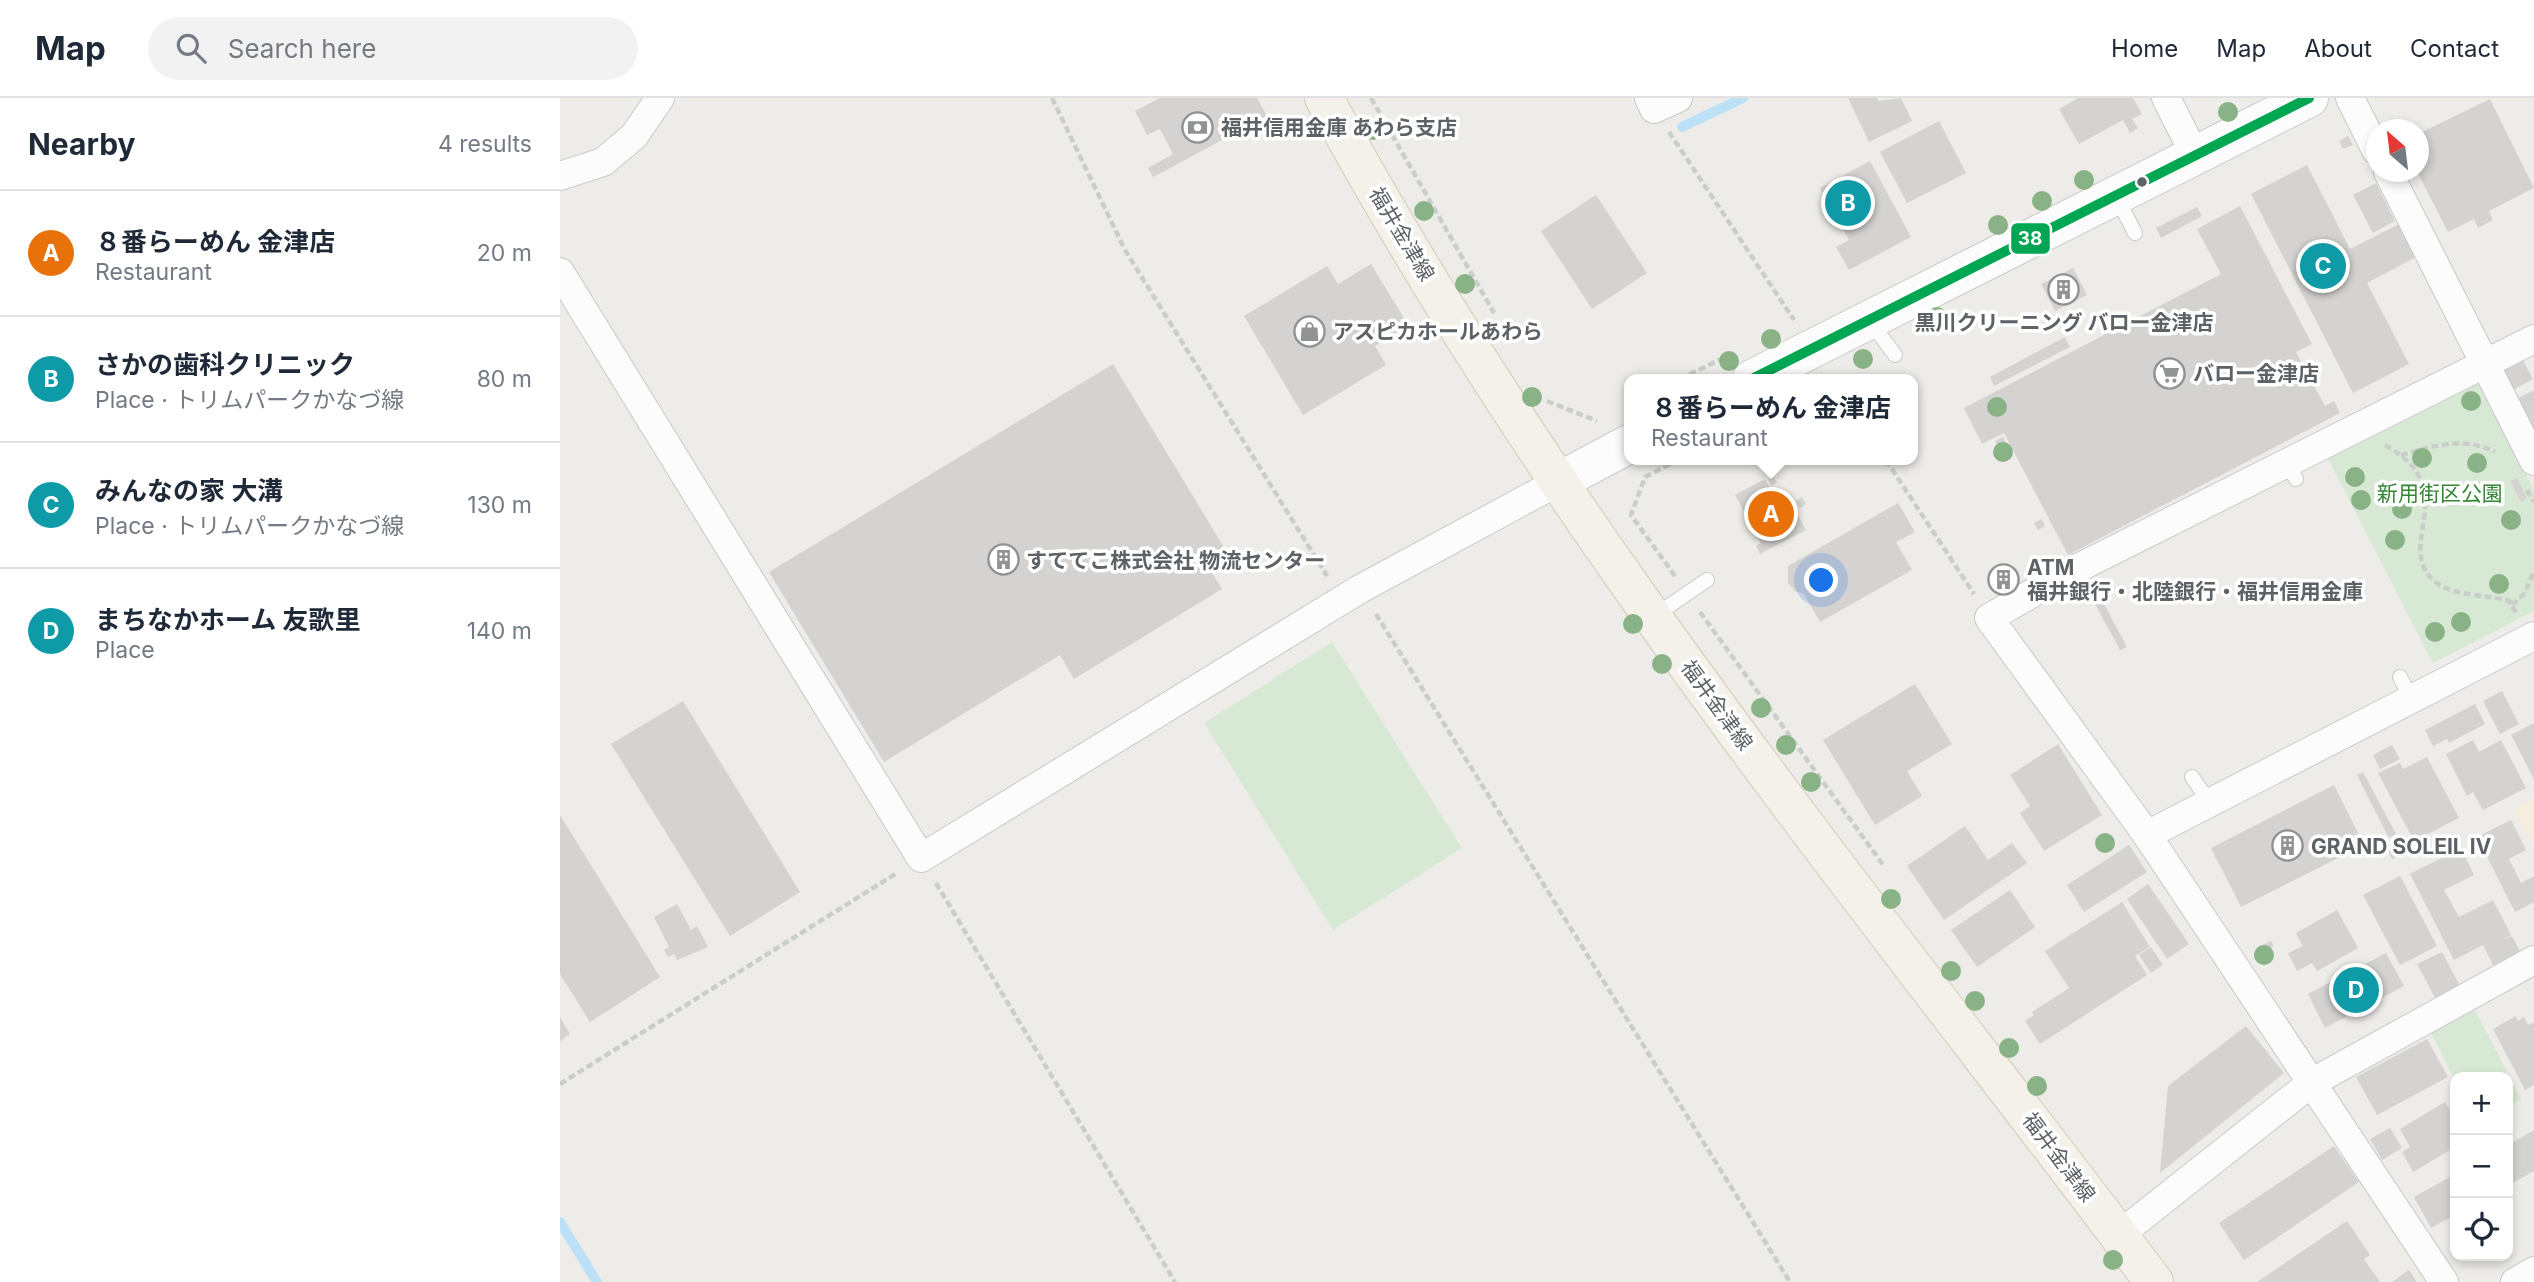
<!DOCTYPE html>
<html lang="en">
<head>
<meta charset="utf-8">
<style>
	body { margin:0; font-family:Inter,"Noto Sans JP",sans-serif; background:#f2f2f3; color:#1f2937 }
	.controls { position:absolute; right:21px; bottom:21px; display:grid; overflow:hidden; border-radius:14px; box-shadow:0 4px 10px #0003 }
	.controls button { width:63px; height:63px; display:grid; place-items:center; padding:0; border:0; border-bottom:2px solid #e0e1e3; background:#fff; color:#1f2937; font:35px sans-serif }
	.compass { position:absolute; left:1806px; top:21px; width:63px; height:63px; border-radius:50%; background:#fff; box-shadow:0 4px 10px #0003; rotate:332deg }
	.you { position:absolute; left:1262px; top:483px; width:24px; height:24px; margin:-18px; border:5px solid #fff; border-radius:50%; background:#1a73e8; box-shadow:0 0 0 10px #1a73e833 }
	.badge { display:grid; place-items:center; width:46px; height:46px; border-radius:50%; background:#909294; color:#fff; font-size:23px; font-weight:700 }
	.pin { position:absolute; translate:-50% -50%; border:4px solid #fff; box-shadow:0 2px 7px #0006 }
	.popup { position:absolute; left:1064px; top:276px; width:294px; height:91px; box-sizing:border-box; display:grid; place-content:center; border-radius:14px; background:#fff; filter:drop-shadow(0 2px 5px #0005); font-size:23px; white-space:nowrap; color:#747a83 }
	.popup b { font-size:26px; color:#1f2937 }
	.popup::after { content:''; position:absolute; left:50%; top:100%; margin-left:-14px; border:14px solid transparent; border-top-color:#fff }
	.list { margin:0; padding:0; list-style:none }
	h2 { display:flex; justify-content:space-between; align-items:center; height:91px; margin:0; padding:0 28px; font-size:30px }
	h2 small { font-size:23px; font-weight:400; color:#747a83 }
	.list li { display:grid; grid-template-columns:46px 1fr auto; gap:21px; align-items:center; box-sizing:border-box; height:126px; padding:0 28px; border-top:2px solid #e0e1e3 }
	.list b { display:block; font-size:26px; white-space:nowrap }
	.list p { margin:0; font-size:23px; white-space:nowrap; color:#747a83 }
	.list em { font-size:23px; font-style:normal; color:#747a83 }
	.icon { flex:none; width:38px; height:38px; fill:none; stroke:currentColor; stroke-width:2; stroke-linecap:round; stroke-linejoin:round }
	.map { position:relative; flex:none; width:1974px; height:1184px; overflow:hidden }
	header { display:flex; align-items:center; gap:42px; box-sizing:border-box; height:98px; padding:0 35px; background:#fff; border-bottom:2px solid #e0e1e3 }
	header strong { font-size:33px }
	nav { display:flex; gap:38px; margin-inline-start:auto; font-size:24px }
	.search { width:490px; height:63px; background:#f2f2f3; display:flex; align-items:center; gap:18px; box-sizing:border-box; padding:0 24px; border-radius:38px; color:#747a83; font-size:26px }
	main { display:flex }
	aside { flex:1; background:#fff }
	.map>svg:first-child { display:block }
	.green { fill:#d7e9d4 }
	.sand { fill:#f5eede }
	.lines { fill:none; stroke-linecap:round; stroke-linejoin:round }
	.stream { stroke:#bce1f7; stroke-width:10 }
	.building { fill:#d4d3d1 }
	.lane-casing { stroke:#c9c9c9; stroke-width:16 }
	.street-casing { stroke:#c9c9c9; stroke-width:30 }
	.secondary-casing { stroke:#cacaca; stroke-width:40 }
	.primary-casing { stroke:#d5cbb6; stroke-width:40 }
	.path { stroke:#cacecb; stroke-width:4.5; stroke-dasharray:7 3.5; stroke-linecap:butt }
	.lane { stroke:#fcfcfc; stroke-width:14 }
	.street { stroke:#fcfcfc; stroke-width:28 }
	.secondary { stroke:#fcfcfc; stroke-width:38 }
	.primary { stroke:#f3f1e9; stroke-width:38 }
	.bus-1-casing { stroke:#fff; stroke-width:16 }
	.bus-1 { stroke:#00a651; stroke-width:10 }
	.tree { fill:#89b386 }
	.bus-dot { fill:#5d6266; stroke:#fff; stroke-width:2.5 }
	.labels { text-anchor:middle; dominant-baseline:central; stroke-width:7; stroke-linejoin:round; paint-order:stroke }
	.poi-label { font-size:21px; font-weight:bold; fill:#5d6266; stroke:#fff; text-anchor:start }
	.street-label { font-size:21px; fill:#5d6266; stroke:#fff }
	.park-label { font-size:21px; fill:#368536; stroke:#fff }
	.line-badge { stroke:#fff; stroke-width:2.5 }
	.badge-label { font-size:19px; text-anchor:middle; font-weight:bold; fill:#fff }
</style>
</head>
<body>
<header>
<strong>Map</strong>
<div class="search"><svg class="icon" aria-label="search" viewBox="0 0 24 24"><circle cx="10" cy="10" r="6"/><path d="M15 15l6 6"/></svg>Search here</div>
<nav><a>Home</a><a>Map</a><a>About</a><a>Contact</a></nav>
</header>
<main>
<aside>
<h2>Nearby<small>4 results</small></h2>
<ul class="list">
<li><span class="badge" style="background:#e8710a">A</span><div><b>８番らーめん 金津店</b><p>Restaurant</p></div><em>20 m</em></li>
<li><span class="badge" style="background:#0f9aa8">B</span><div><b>さかの歯科クリニック</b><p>Place · トリムパークかなづ線</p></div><em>80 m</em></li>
<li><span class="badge" style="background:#0f9aa8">C</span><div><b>みんなの家 大溝</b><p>Place · トリムパークかなづ線</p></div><em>130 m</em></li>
<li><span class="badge" style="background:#0f9aa8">D</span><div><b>まちなかホーム 友歌里</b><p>Place</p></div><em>140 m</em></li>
</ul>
</aside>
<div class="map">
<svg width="1974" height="1184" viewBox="0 0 1974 1184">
	<rect width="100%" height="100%" fill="#eeece8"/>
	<g class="green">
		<polygon points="1917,281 1974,392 1974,513 1873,565 1767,359"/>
		<polygon points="772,544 902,750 773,832 644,625"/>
		<polygon points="1915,912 1961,1001 1948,1008 1948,979 1895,982 1871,935"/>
	</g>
	<polygon class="sand" points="1974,700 1974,748 1954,711"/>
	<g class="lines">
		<g class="stream">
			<polyline points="1122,29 1183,0"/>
			<polyline points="0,1124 37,1184"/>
		</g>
	</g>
	<g class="building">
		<polygon points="600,0 697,0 707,18 593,79 588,70 613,56 600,31 587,37 575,13"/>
		<polygon points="1288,0 1317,0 1319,3 1341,0 1352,23 1309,44"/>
		<polygon points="1518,0 1573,0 1582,16 1572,21 1578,30 1570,35 1563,22 1519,46 1499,11"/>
		<polygon points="1930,1 1974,90 1929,113 1933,122 1918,130 1914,121 1888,134 1857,74 1858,36"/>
		<polygon points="1379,23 1406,75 1347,105 1320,54"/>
		<polygon points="1788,38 1793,47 1783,51 1779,43"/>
		<polygon points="1310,63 1351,139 1289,172 1276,149 1289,142 1260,90"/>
		<polygon points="1747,67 1790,151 1841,125 1858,158 1807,185 1849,266 1793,295 1691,96"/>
		<polygon points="1816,85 1835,123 1813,135 1793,97"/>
		<polygon points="1036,97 1087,175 1032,211 981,133"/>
		<polygon points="1680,108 1752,246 1736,254 1765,308 1774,303 1780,315 1508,457 1444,335 1422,346 1404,310 1661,176 1637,131"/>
		<polygon points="1637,109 1642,118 1601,140 1596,130"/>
		<polygon points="811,166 848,227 815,248 826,267 743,317 684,218 767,168 778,186"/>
		<polygon points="1513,170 1527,197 1495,213 1481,186"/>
		<polygon points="1505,239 1510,249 1434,288 1430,279"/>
		<polygon points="1962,261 1973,281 1953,292 1942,271"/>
		<polygon points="553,266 668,456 648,468 662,491 514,581 500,557 324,664 209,474"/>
		<polygon points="1974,292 1974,338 1955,302"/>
		<polygon points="1443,339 1446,345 1439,349 1435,343"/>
		<polygon points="1213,378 1217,385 1211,388 1208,381"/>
		<polygon points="1957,380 1967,400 1961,404 1950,383"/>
		<polygon points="1205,381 1215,400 1225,394 1246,432 1200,456 1196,448 1201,445 1175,397"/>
		<polygon points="1242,399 1246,406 1240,410 1236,403"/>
		<polygon points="1338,405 1355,434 1336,444 1352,472 1260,524 1244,496 1235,493 1228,485 1228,468"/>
		<polygon points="1482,421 1485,428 1478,432 1474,425"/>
		<polygon points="1446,466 1458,484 1441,495 1430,478"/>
		<polygon points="1529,478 1567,549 1560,552 1522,482"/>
		<polygon points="1355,586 1392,646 1347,673 1362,698 1315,727 1263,642"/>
		<polygon points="1942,593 1959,626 1940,636 1923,603"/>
		<polygon points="123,603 240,794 170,838 51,646"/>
		<polygon points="1915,606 1925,626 1889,645 1887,641 1873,648 1865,632"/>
		<polygon points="1974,625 1974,681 1951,637"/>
		<polygon points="1913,642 1919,654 1941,642 1966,690 1923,712 1913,694 1907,698 1886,656"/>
		<polygon points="1498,646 1542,717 1484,753 1460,715 1470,708 1450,677"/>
		<polygon points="1832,647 1840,661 1820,671 1813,657"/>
		<polygon points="1867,659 1899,720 1854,743 1818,675 1840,665 1843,671"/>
		<polygon points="1803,674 1836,736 1829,740 1797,677"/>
		<polygon points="1774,687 1804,747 1681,809 1651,750"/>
		<polygon points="0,717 100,879 30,924 0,876"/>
		<polygon points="1951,722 1966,752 1949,761 1961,785 1974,778 1974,804 1955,814 1917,739"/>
		<polygon points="1405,728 1428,762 1452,745 1467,765 1384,822 1347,768"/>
		<polygon points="1841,746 1845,754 1832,761 1828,753"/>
		<polygon points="1569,747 1587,774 1524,814 1507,787"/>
		<polygon points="1901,750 1914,777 1884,792 1899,819 1933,802 1951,837 1941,842 1952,838 1961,855 1934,869 1923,847 1894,862 1850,776"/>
		<polygon points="1840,778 1877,848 1840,867 1803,797"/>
		<polygon points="1588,786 1629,846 1607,861 1567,801"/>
		<polygon points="1450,792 1475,829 1417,869 1391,832"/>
		<polygon points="1562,804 1590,849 1575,858 1587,877 1480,946 1465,923 1474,917 1472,914 1509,890 1485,853"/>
		<polygon points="117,806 131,832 137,828 148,849 117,862 114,856 108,859 104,852 109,849 94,819"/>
		<polygon points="1777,812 1798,850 1757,873 1752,865 1737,873 1728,855 1743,848 1736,835"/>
		<polygon points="1711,843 1714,848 1706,853 1703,847"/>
		<polygon points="1591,849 1603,867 1591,875 1579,857"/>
		<polygon points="1882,854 1901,890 1876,902 1857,866"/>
		<polygon points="1826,855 1844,888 1765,930 1748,896"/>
		<polygon points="1956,918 1958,923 1964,919 1968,927 1974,924 1974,987 1965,992 1933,931"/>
		<polygon points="0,919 10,936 0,943"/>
		<polygon points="1686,928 1724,975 1600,1075 1608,988"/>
		<polygon points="1867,941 1888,979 1817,1017 1796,979"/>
		<polygon points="1885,1004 1895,1021 1895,1049 1853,1074 1842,1054 1850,1049 1840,1031"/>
		<polygon points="1830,1030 1842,1050 1822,1062 1810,1041"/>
		<polygon points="1974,1032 1974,1073 1951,1086 1948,1081 1948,1047"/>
		<polygon points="1774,1048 1799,1084 1684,1162 1659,1125"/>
		<polygon points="1895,1076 1895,1117 1871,1130 1854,1099"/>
		<polygon points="1787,1123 1810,1157 1804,1161 1820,1184 1697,1184"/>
		<polygon points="1849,1172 1857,1184 1832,1184"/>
	</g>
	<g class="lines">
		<defs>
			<g id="lane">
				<polyline points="1557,100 1575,135"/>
				<polyline points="1311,225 1335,257"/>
				<polyline points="1727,365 1736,381"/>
				<polyline points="1094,518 1147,482"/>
				<polyline points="1840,579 1851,601"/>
				<polyline points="1632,679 1650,705"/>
			</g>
			<g id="street">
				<polyline points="1089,0 1094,11 1118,0"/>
				<polyline points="1606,0 1635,57"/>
				<polyline points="1790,0 1816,52"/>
				<polyline points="1828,74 1974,363"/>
				<polyline points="0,78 43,64 74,38 100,0"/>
				<polyline points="0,174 361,760 800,491 996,385"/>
				<polyline points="1587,737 1974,538"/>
				<polyline points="1559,1137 1751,985 1974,862"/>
				<polyline points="1884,1184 1587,737 1429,520 1502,478 1974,241"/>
				<polyline points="1955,1184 1974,1173"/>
			</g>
			<g id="secondary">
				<polyline points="1192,281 1749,0"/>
				<polyline points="996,385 1069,346"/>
			</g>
			<path id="primary" d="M764 0C993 425 1304 799 1594 1184"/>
		</defs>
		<use href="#lane" class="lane-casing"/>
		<use href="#street" class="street-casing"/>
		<use href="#secondary" class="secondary-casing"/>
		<use href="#primary" class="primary-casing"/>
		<g class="path">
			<polyline points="492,0 565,152 767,478"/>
			<polyline points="811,0 934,215"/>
			<polyline points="1109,34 1234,222"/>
			<polyline points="1120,281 1163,260"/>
			<polyline points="987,303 1037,323"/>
			<path d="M1825 347C1903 391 1837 444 1871 480 1888 499 1927 496 1949 503L1957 516"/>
			<path d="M1841 357C1872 348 1905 338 1935 354"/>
			<polyline points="1326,362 1414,496"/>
			<polyline points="1967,392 1974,404"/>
			<polyline points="1115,478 1071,417 1085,379 1118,362"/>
			<polyline points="1952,507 1965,495 1974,473"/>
			<polyline points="1140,514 1324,768"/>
			<polyline points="816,516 1230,1184"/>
			<polyline points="376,785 615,1184"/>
			<polyline points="0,986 337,775"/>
		</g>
		<use href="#lane" class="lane"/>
		<use href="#street" class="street"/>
		<use href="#secondary" class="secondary"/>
		<use href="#primary" class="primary"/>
		<defs>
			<polyline id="bus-1" points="1192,281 1749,0"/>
		</defs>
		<use href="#bus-1" class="bus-1-casing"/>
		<use href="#bus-1" class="bus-1"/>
	</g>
	<g class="tree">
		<circle cx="1668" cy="14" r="10"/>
		<circle cx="813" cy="32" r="10"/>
		<circle cx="1524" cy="82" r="10"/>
		<circle cx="1482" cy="103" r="10"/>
		<circle cx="864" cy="113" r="10"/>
		<circle cx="1438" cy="127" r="10"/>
		<circle cx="905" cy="186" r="10"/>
		<circle cx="1377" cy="219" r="10"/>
		<circle cx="1211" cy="241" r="10"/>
		<circle cx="1303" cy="261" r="10"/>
		<circle cx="1169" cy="263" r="10"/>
		<circle cx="972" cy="299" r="10"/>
		<circle cx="1911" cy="303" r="10"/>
		<circle cx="1437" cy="309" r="10"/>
		<circle cx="1443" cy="354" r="10"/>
		<circle cx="1862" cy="360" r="10"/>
		<circle cx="1917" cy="365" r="10"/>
		<circle cx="1795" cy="379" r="10"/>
		<circle cx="1801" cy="402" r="10"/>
		<circle cx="1842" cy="411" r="10"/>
		<circle cx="1951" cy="422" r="10"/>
		<circle cx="1835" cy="442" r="10"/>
		<circle cx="1939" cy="486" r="10"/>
		<circle cx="1901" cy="524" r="10"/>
		<circle cx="1073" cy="526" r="10"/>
		<circle cx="1875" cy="534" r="10"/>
		<circle cx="1102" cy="566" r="10"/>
		<circle cx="1201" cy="610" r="10"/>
		<circle cx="1226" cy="647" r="10"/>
		<circle cx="1251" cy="684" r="10"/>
		<circle cx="1545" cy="745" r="10"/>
		<circle cx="1331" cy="801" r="10"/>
		<circle cx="1704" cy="857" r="10"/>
		<circle cx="1391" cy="873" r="10"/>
		<circle cx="1415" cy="903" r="10"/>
		<circle cx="1449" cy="950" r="10"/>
		<circle cx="1477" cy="988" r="10"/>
		<circle cx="1553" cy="1162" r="10"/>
	</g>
	<defs>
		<symbol id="bank-ring" viewBox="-11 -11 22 22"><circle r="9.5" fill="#fff" stroke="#909294" stroke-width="1.5"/><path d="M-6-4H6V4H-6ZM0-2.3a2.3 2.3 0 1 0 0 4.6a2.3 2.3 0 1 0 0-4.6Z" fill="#909294"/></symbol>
		<symbol id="building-ring" viewBox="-11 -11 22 22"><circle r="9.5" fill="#fff" stroke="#909294" stroke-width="1.5"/><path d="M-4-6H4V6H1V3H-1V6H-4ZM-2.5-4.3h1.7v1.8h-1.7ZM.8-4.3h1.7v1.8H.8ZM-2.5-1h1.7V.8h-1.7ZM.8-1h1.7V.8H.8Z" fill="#909294"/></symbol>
		<symbol id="shop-ring" viewBox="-11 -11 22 22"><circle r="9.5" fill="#fff" stroke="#909294" stroke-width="1.5"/><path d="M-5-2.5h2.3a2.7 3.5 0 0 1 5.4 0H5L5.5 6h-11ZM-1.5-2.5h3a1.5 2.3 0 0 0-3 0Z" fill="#909294"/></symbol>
		<symbol id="supermarket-ring" viewBox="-11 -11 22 22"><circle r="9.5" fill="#fff" stroke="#909294" stroke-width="1.5"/><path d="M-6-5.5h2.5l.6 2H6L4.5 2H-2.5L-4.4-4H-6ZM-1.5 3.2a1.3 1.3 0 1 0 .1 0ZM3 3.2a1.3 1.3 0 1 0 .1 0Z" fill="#909294"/></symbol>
	</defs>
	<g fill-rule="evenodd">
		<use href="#bank-ring" x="620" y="12" width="35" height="35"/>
		<use href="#building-ring" x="1486" y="174" width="35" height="35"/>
		<use href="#shop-ring" x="732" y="216" width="35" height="35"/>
		<use href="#supermarket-ring" x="1592" y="258" width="35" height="35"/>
		<use href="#building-ring" x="426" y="444" width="35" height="35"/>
		<use href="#building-ring" x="1426" y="464" width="35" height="35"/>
		<use href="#building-ring" x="1710" y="730" width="35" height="35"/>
	</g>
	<circle class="bus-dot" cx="1582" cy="84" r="6"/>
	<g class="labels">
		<g class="poi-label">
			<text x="661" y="29">福井信用金庫 あわら支店</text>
			<text x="1504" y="224" text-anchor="middle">黒川クリーニング バロー金津店</text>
			<text x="773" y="233">アスピカホールあわら</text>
			<text x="1633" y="275">バロー金津店</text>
			<text x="466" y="462">すててこ株式会社 物流センター</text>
			<text x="1467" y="469">ATM<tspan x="1467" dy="24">福井銀行・北陸銀行・福井信用金庫</tspan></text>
			<text x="1751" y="748">GRAND SOLEIL Ⅳ</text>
		</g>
		<g class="street-label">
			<text transform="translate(842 136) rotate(59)">福井金津線</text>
			<text transform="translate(1157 607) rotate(54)">福井金津線</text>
			<text transform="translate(1499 1059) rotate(53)">福井金津線</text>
		</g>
		<g class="park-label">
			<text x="1880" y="395">新用街区公園</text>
		</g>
	</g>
	<rect class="line-badge" x="1450" y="124" width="41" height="33" rx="7" fill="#00a651"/>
	<g class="badge-label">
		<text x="1470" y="147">38</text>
	</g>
</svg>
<div class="controls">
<button>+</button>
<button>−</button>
<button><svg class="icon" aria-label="locate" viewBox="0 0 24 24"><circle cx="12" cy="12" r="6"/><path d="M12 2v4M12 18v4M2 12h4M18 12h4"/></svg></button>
</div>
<svg class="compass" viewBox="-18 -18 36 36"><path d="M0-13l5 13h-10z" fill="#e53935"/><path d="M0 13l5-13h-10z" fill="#747a83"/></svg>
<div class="you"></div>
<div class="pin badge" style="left:1211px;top:416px;background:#e8710a">A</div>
<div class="popup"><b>８番らーめん 金津店</b>Restaurant</div>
<div class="pin badge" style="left:1288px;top:105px;background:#0f9aa8">B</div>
<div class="pin badge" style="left:1763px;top:168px;background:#0f9aa8">C</div>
<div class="pin badge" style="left:1796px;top:892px;background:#0f9aa8">D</div>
</div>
</main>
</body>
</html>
